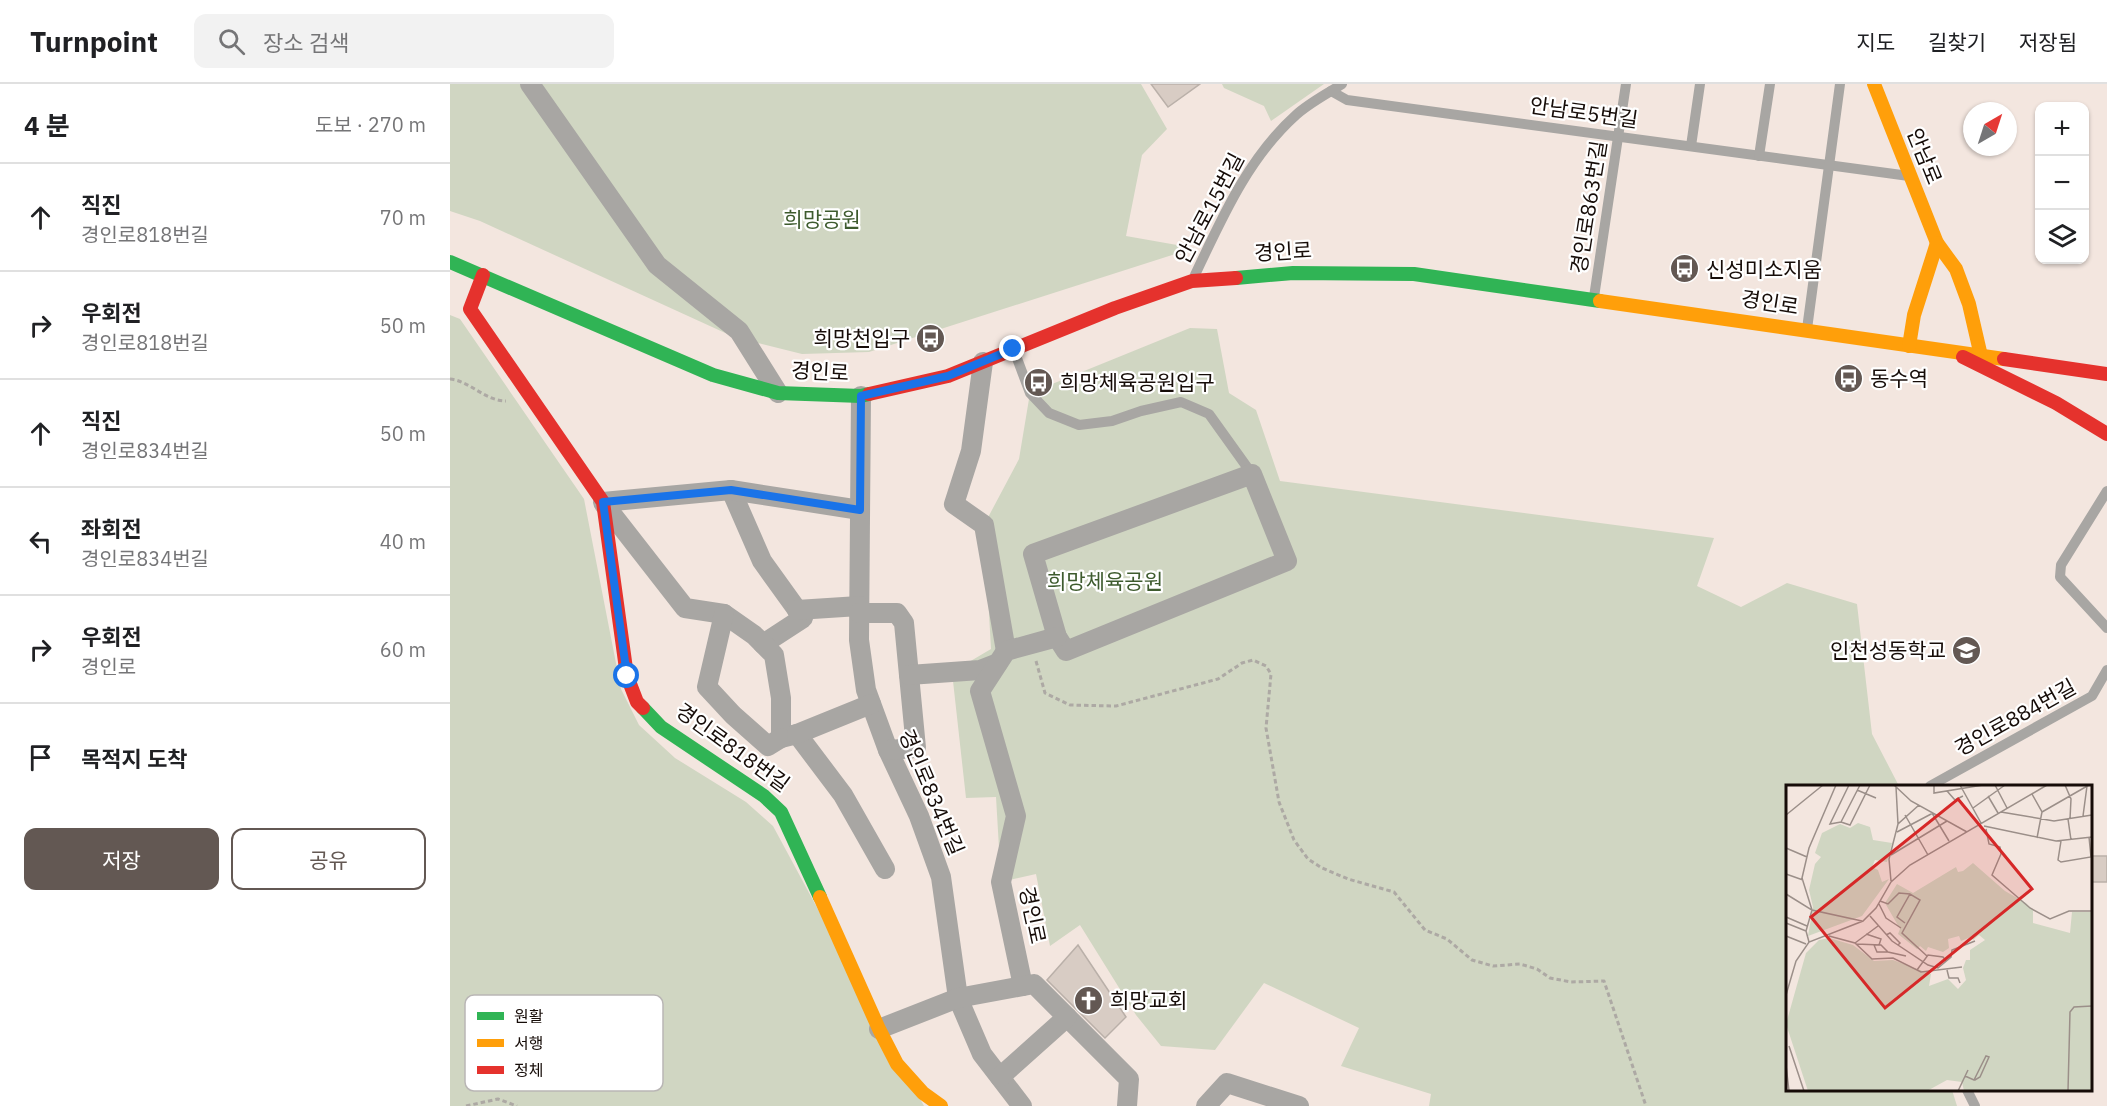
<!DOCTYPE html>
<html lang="ko">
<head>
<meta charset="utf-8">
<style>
	body { margin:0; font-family:"IBM Plex Sans","Noto Sans KR",sans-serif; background:#f2f2f2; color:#202124 }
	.controls { position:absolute; right:18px; top:18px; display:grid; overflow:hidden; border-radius:12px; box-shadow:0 2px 4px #0004 }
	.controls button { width:54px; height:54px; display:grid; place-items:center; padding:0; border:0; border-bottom:2px solid #e0e0e0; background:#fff; color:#202124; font:30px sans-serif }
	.compass { position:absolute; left:1513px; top:18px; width:54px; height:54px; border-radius:50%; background:#fff; box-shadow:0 2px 4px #0004; rotate:39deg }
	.stop { position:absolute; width:18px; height:18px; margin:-14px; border:4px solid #1a73e8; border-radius:50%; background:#fff }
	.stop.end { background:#1a73e8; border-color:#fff; box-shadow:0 2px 6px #0008 }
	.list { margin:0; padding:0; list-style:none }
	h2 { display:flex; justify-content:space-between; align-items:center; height:78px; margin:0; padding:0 24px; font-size:26px }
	h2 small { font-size:20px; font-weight:400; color:#757577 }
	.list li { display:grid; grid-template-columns:39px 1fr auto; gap:18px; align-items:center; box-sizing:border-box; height:108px; padding:0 24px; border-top:2px solid #e0e0e0 }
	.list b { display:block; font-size:22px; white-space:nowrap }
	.list p { margin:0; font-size:20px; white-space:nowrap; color:#757577 }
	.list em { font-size:20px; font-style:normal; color:#757577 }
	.actions { display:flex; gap:12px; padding:18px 24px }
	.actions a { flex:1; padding:14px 0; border:2px solid #635853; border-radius:12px; text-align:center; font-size:21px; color:#635853 }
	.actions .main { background:#635853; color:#fff }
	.icon { flex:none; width:33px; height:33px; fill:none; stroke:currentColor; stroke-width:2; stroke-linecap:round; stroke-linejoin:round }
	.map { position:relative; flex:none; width:1657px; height:1022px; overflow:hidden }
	header { display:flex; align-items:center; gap:36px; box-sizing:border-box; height:84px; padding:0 30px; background:#fff; border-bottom:2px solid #e0e0e0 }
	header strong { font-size:28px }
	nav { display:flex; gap:33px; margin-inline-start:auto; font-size:21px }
	.search { width:420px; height:54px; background:#f2f2f2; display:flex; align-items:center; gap:15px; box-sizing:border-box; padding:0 21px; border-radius:12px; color:#757577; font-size:22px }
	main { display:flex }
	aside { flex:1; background:#fff }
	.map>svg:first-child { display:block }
	.green { fill:#d0d6c2 }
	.building { fill:#d8ccc4; stroke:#bab0a9; stroke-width:1.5 }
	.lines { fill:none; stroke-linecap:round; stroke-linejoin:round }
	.path { stroke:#ada9a4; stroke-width:3; stroke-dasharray:4.5 3; stroke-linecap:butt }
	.lane { stroke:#a8a6a3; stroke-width:10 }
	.street { stroke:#a8a6a3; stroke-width:20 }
	.fast { stroke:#30b455; stroke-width:14 }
	.slow { stroke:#ff9f0a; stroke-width:14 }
	.jam { stroke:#e5322d; stroke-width:14 }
	.route { stroke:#1a73e8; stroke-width:8 }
	.labels { text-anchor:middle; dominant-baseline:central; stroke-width:4.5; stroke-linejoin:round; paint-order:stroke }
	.street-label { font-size:21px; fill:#160c08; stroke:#fff }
	.park-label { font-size:21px; fill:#3e5b2e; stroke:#fff }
	.poi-label { font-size:21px; fill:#160c08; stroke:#fff; text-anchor:start }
	.inset-road { fill:none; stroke:#9b8f89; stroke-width:1.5 }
	.view { fill:#d62828; fill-opacity:0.15; stroke:#d62828; stroke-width:3 }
	.inset-edge { fill:none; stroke:#160c08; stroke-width:3 }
	.key { fill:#fff; stroke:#b9b6b5; stroke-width:1.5 }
	.key-label { font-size:16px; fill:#160c08 }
</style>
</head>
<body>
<header>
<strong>Turnpoint</strong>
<div class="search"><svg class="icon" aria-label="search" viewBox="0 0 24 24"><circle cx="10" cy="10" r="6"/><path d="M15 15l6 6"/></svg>장소 검색</div>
<nav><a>지도</a><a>길찾기</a><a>저장됨</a></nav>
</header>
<main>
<aside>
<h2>4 분<small>도보 · 270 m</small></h2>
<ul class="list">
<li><svg class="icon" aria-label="ahead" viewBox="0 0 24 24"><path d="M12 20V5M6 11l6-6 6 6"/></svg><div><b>직진</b><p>경인로818번길</p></div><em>70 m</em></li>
<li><svg class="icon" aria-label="right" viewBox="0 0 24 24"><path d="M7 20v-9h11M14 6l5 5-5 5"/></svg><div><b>우회전</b><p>경인로818번길</p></div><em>50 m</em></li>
<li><svg class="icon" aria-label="ahead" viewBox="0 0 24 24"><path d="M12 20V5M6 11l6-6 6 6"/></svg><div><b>직진</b><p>경인로834번길</p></div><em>50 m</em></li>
<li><svg class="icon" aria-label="left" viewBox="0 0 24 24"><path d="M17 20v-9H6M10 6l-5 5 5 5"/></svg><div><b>좌회전</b><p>경인로834번길</p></div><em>40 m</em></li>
<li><svg class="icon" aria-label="right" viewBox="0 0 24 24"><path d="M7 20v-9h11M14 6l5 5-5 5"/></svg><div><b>우회전</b><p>경인로</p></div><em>60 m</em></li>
<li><svg class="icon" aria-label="arrive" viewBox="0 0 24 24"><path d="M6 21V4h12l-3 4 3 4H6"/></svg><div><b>목적지 도착</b></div></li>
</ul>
<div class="actions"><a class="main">저장</a><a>공유</a></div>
</aside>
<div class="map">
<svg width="1657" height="1022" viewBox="0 0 1657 1022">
	<rect width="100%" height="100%" fill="#f3e6df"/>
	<g class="green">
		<polygon points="0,0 691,0 717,45 692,71 676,152 744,164 419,268 352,270 284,253 30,137 0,127"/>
		<polygon points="772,0 874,0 821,37 814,22 774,4"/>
		<polygon points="0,231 10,235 134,415 171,605 189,641 225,674 296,718 323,742 474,1022 0,1022"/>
		<polygon points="740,244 767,245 779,309 806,326 830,397 1264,454 1247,502 1291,523 1337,499 1407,520 1422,650 1449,702 1338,702 1338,1006 1502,1006 1507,1022 979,1022 981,1010 891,982 909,944 814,899 765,966 711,962 686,931 630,841 600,862 586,790 551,798 546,713 516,714 502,588 541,565 534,441 569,375 580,309"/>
	</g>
	<g class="building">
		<polygon points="701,0 750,0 718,23"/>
		<rect x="1641" y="772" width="16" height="26"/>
		<polygon points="628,861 676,933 655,954 597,896"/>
	</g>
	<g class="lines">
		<g class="path">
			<path d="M0 295C20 297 35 317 56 317"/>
			<polyline points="586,577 595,609 620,621 666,622 768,595 792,579 803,576 816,582 821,590 816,644 829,718 844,756 858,775 872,784 898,795 944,808 975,846 997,855 1022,876 1043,882 1070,880 1087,885 1100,894 1121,898 1154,897 1196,1022"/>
			<polyline points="16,1022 48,1015 67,1022"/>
		</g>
		<g class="lane">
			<polyline points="881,7 897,16 1459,92"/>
			<polyline points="1241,62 1250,0"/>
			<polyline points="1309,72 1320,0"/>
			<path d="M745 191C772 134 798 74 846 31 859 19 877 10 892 0"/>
			<polyline points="1144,213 1176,0"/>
			<polyline points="1357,245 1390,0"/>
			<polyline points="565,269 580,309 599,329 629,341 662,337 691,327 731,318 759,330 802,390"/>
			<polyline points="1657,407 1611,481 1610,493 1657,544"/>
			<polyline points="1480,702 1642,612 1657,586"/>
			<polyline points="1517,1006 1525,1022"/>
		</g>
		<g class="street">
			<polyline points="80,0 207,181 289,247 328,309"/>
			<polyline points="533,278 521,367 504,420 534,441 556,567"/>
			<polyline points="411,312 409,556 416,606 438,666 469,732 491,793 508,914 532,970 572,1022"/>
			<polygon points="802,390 837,477 616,567 607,553 583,470"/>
			<polyline points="281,406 312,477 353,534 313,560"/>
			<polyline points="153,418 281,406 410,426"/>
			<polyline points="154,420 235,524 274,530 304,551 324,571 331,614 331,654 347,650 393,711 435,785"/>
			<polyline points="347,526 409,522"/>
			<polyline points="409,529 447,529 454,539 466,664 438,666"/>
			<polyline points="274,530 257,603 283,631 318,662 331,654"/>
			<polyline points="459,591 530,586 548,579"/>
			<polyline points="347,650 421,620"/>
			<polyline points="573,902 551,798 566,732 530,607 556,567 607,553"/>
			<polyline points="429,945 508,914 584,900 679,995 677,1022"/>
			<polyline points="550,993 617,933"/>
			<polyline points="756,1022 777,999 849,1022"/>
		</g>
		<g class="fast">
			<polyline points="0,178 263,291 328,309 411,312 419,310"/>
			<polyline points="786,194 843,189 964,190 1150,217"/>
			<polyline points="193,624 211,643 314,712 331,728 370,813"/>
		</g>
		<g class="slow">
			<polyline points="1424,0 1487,159 1506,185 1519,220 1531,272"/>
			<polyline points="1150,217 1554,275"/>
			<polyline points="1459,262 1464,231 1487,159"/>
			<polyline points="370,813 429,945 447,980 473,1009 491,1022"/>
		</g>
		<g class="jam">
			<polyline points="33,191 20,225 153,418 177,592 187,618 193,624"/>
			<polyline points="1513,273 1606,319 1657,350"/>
			<polyline points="1554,275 1657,290"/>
			<polyline points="419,310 498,292 665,224 742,197 786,194"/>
		</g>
	</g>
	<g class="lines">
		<polyline class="route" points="177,592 153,418 281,406 410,426 411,312 498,292 563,265"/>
	</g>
	<defs>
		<symbol id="bus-disc" viewBox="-11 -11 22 22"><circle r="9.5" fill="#635853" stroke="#fff"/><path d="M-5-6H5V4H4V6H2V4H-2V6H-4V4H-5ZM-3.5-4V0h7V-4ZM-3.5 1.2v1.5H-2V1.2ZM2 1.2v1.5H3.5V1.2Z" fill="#fff"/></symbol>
		<symbol id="school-disc" viewBox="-11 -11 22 22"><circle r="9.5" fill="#635853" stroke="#fff"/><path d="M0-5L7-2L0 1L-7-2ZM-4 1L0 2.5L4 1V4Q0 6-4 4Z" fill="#fff"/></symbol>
		<symbol id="church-disc" viewBox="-11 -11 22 22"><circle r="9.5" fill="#635853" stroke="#fff"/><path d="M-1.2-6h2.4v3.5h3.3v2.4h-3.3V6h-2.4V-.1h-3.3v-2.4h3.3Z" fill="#fff"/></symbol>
	</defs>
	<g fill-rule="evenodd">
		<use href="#bus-disc" x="1218" y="168" width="33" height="33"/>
		<use href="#bus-disc" x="464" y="238" width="33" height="33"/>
		<use href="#bus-disc" x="1382" y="278" width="33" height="33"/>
		<use href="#bus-disc" x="572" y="282" width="33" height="33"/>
		<use href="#school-disc" x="1500" y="550" width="33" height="33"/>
		<use href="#church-disc" x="622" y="900" width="33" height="33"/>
	</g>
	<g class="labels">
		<g class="street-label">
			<text transform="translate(1134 28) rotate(8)">안남로5번길</text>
			<text transform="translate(1475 72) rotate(68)">안남로</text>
			<text transform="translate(1138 123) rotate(-81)">경인로863번길</text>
			<text transform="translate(759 124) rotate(-62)">안남로15번길</text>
			<text transform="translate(833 167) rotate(-3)">경인로</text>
			<text transform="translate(1320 218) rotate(9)">경인로</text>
			<text transform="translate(370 287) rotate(3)">경인로</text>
			<text transform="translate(1565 633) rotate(-29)">경인로884번길</text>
			<text transform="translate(283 663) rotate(36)">경인로818번길</text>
			<text transform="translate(482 708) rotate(67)">경인로834번길</text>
			<text transform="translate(583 831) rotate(78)">경인로</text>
		</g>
		<g class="park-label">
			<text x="372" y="135">희망공원</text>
			<text x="655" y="497">희망체육공원</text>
		</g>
		<g class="poi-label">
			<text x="1256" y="185">신성미소지움</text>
			<text x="460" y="254" text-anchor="end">희망천입구</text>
			<text x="1420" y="294">동수역</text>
			<text x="610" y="298">희망체육공원입구</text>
			<text x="1496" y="566" text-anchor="end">인천성동학교</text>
			<text x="660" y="916">희망교회</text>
		</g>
	</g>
	<g transform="translate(1336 701)">
		<rect width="306" height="306" fill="#f3e6df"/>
		<path d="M72 38 84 42 87 55 106 58 101 77 89 75 86 82 92 85 96 97 103 94 76 131 22 151 27 122 23 105 29 79 35 72 29 68 36 48 54 39 64 43ZM187 78 219 106 240 118 247 125V138L284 148 286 127H306V306H178L176 297 161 295 141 306H22L0 239 20 168 33 155 43 153 67 160 88 176 107 175 145 189 143 201 162 194 172 204 180 195 177 183 180 175H184V165L199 155 193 150 187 155 185 152 175 156 173 151 162 154 163 163 157 167 142 162 140 166 134 161 131 164 112 149 114 144 99 118 111 99 127 108 170 82 172 87 177 86Z" fill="#d0d6c2"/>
		<path class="inset-road" d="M50 0 23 63 16 93 26 125 76 136M108 0 125 16 181 47M148 0V8L197 0M174 0 195 38M209 0 221 23M279 0 285 14 284 34M110 2 112 39M71 5 90 13M161 6 169 15 177 11M246 9 256 27 251 53M202 11 212 28M187 23 219 0M215 27 268 36 306 30M256 27 303 0M146 28 163 56M0 30 37 0M119 30 142 70M297 31 301 1M282 34 285 55M55 37 44 39 63 0M55 37 64 40 84 0M55 37 74 0M198 41 270 56 306 52M200 44 203 59 214 62 215 69 206 90 244 123 264 134 283 126H306M111 47 147 28M275 56 272 75 275 77 305 72 303 52M0 63 21 72M105 70 161 36M0 89 17 95M105 96 103 74 112 39 133 20M0 109 26 125 20 146 23 157M94 116 102 119 113 108 124 109M93 119 100 133 115 143M84 131 106 156 142 180 152 183 165 172 166 165 189 156M0 132 21 141M0 138 20 146M119 138 111 132 124 109 134 115 116 148 141 171M80 149 95 154 93 160M100 150 104 148 114 158 112 160M0 151 20 159M43 151 69 158 86 174 107 173 135 187 176 182M69 158 92 141M70 159 95 160 102 167 120 171M88 160 91 167H102M131 185 142 170 157 172 160 176M161 185 163 193H172L174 198M0 210 10 176 23 157 77 136 90 123 105 97 124 80 261 0M3 261 18 306M0 280 3 306M179 291 188 295H189L194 292 203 272 200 271 188 295M172 306 182 285M282 306 284 227 288 222 306 221"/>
		<path class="view" d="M172 14 246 104 99 223 25 132Z"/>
		<rect width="306" height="306" class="inset-edge"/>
	</g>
	<rect x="15" y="911" width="198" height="96" rx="9" class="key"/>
	<rect x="27" y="928" width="27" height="8" fill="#30b455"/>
	<rect x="27" y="955" width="27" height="8" fill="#ff9f0a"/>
	<rect x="27" y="982" width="27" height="8" fill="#e5322d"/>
	<g class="key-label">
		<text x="64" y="938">원활</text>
		<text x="64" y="965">서행</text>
		<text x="64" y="992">정체</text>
	</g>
</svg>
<div class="controls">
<button>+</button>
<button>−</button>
<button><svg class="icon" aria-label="layers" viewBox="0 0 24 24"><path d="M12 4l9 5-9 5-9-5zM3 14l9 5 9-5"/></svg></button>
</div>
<svg class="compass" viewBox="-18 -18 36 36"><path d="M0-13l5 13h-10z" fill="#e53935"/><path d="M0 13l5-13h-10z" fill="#757577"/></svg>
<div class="stop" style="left:177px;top:592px"></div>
<div class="stop end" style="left:563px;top:265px"></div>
</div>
</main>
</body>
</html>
